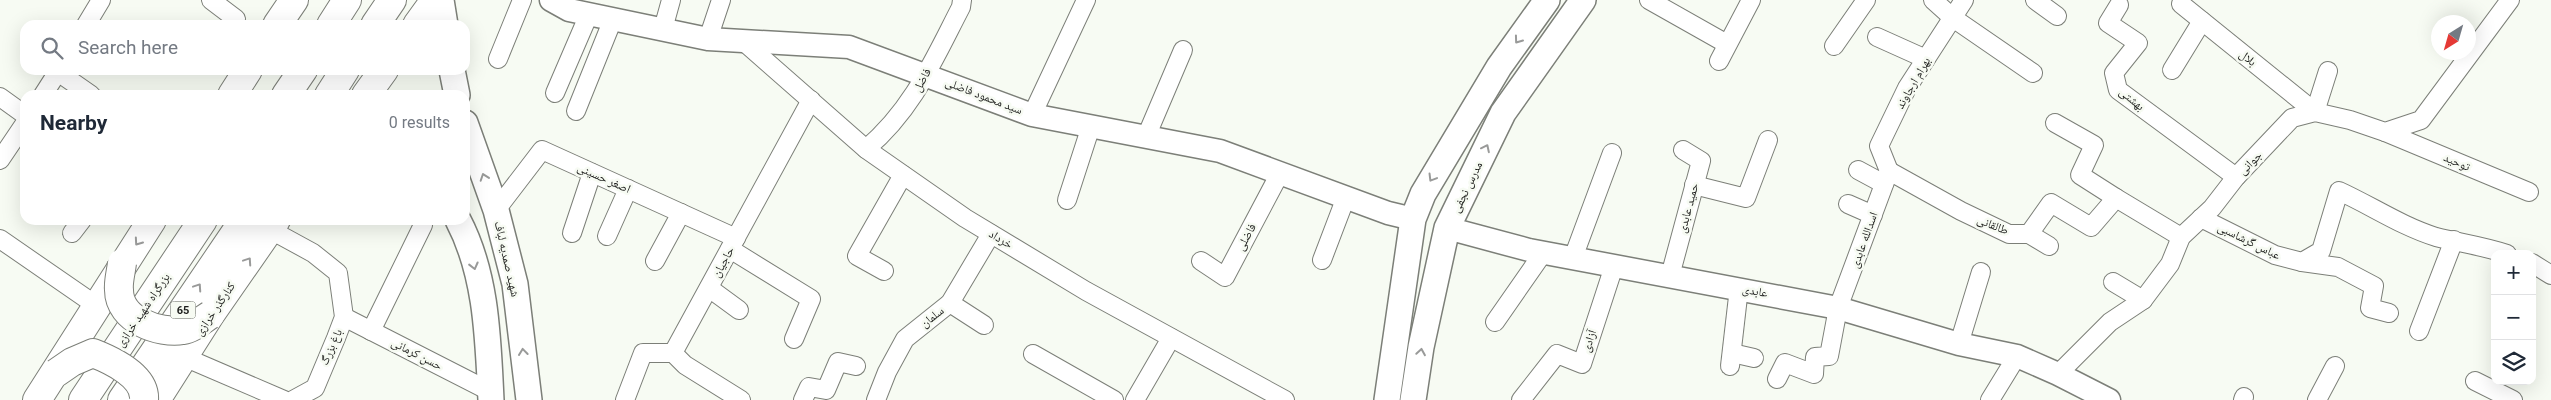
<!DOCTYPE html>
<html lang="en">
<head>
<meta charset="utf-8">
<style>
	body { margin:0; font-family:Roboto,"Noto Naskh Arabic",sans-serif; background:#f6f6f7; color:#1f2937 }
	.controls { position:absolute; right:15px; bottom:15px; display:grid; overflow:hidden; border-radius:10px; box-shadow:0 5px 20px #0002 }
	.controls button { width:45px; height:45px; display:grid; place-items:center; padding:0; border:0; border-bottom:1px solid #e0e1e3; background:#fff; color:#1f2937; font:25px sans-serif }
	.compass { position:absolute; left:2431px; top:15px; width:45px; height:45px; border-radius:50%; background:#fff; box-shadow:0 5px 20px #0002; rotate:217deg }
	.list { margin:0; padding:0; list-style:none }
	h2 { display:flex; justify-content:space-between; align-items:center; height:65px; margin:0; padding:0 20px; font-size:21px }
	h2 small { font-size:16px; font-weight:400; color:#747a83 }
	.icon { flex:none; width:28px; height:28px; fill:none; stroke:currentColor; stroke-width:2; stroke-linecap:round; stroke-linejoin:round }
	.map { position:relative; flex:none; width:2551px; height:400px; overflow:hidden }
	.search { position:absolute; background:#fff; box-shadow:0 5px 20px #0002; left:20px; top:20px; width:450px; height:55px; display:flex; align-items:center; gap:12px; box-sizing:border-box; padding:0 18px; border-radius:15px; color:#747a83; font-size:19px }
	.panel { position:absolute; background:#fff; box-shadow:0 5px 20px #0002; left:20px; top:90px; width:450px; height:135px; border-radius:15px }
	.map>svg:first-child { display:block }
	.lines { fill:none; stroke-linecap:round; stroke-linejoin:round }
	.minor-casing { stroke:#7c7f78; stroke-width:20 }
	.tertiary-casing { stroke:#7c7f78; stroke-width:25 }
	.secondary-casing { stroke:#7c7f78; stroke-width:28 }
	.primary-casing { stroke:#7c7f78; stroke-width:30 }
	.trunk-casing { stroke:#7c7f78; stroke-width:30 }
	.minor { stroke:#fff; stroke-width:18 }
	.tertiary { stroke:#fff; stroke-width:22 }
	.secondary { stroke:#fff; stroke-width:25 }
	.primary { stroke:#fff; stroke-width:28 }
	.trunk { stroke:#fff; stroke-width:28 }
	.primary-bridge-casing { stroke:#7c7f78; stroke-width:30; stroke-linecap:butt }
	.primary-bridge { stroke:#fff; stroke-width:28 }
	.oneway { stroke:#999a99 }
	.labels { text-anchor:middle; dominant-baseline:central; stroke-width:5; stroke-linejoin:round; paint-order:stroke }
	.shield { fill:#f7fbf3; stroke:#5e605c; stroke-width:1 }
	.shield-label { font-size:11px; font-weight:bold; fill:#1d1e1c }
	.street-label { font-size:12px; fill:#1d1e1c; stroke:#f7fbf3 }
</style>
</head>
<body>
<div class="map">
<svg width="2551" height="400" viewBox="0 0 2551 400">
	<rect width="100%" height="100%" fill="#f7fbf3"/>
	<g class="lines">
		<defs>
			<g id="minor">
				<polyline points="211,0 236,19"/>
				<polyline points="1649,0 1727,44"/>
				<polyline points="1933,0 1953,18 2033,73"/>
				<polyline points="2035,0 2057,16"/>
				<polyline points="2181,4 2315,112 2328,71"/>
				<polyline points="2119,5 2108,23 2138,43 2114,73 2118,90 2236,177"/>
				<polyline points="86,25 101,0"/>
				<polyline points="663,29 671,0"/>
				<polyline points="1877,37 1926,59"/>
				<polyline points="708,39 721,0"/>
				<polyline points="743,41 866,149 965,218 1086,291 1285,400"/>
				<polyline points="1834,46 1866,0"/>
				<polyline points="498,59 522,0"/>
				<polyline points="1719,61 1751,0"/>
				<polyline points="2172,70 2202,21"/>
				<polyline points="58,72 91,95"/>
				<polyline points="555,93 589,14"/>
				<polyline points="43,95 59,70"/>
				<polyline points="0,97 25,115"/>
				<polyline points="576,111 613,19"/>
				<polyline points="1032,115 1086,0"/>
				<polyline points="2055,123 2094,145 2080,175 2116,198"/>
				<polyline points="2385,132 2529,192"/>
				<polyline points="1146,137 1183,50"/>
				<path d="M866 149C913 109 933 61 961 7L962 0"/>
				<polyline points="0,160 25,123"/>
				<polyline points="1858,170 1884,184"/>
				<polyline points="1889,171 1961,211 2009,234 2029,234 2051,203 2091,227 2116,198 2181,237"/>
				<polyline points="1889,171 1879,146 1907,88 1964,0"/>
				<polyline points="1694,185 1746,198 1768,140"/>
				<polyline points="1067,200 1091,126"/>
				<polyline points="1848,204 1873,215"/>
				<polyline points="496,210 542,150 736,238"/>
				<path d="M2201 218 2275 255 2302 262 2321 251 2339 191C2372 206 2401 226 2436 237 2460 243 2483 246 2507 254"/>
				<polyline points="269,229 313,253 338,273 344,317 336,338 315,388 293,400"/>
				<polyline points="72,233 82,220"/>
				<polyline points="572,233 592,173"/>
				<polyline points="2029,234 2049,246"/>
				<polyline points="607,236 628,189"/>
				<polyline points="0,239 97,306"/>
				<polyline points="730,249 811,299 794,339"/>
				<polyline points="1573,258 1612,153"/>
				<polyline points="1322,260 1346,197"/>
				<polyline points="655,261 681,213"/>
				<polyline points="1201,261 1225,277 1280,173"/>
				<polyline points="2302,262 2338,267 2374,286 2370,308 2389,313"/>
				<polyline points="2532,263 2551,275"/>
				<polyline points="884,271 857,256 903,175"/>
				<polyline points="1670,276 1701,161 1683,150"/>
				<polyline points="2113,282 2143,300"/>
				<polyline points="709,288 739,310"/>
				<polyline points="950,303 984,325"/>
				<polyline points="344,317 491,392"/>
				<polyline points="1495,322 1543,253"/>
				<polyline points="371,331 423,225"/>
				<polyline points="2419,331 2454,240"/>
				<polyline points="1959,344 1981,272"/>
				<polyline points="673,353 685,365 741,400"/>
				<polyline points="1732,353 1754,358"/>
				<polyline points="1033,354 1114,400"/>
				<polyline points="184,357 284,400"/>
				<polyline points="1730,366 1739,288"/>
				<polyline points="2058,374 2110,322 2143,300 2170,264 2181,237 2212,208 2236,177 2292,118 2315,112 2350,120 2385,132 2421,120 2510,0"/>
				<polyline points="1777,379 1785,363 1814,374 1815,357 1829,356 1838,308 1889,171"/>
				<polyline points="2475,381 2513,400"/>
				<polyline points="625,400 643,353 673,353 811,100"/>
				<polyline points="803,400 809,387 826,390 838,362 856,366"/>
				<polyline points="876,400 887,372 905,339 950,303 991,234"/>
				<polyline points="1135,400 1171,338"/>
				<polyline points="1521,400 1557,354 1582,364 1614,266"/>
				<polyline points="1990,400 2017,356"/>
				<polyline points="2243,400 2244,397"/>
				<polyline points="2317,400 2335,366"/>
			</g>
			<g id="tertiary">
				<polyline points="551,0 569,10 708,39 849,47 1032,115 1220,151 1388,213 1413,219"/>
				<polyline points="1447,228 1529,250 1838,308 1959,344 2017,356 2058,374 2109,400"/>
			</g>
			<g id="secondary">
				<polyline points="441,0 445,25"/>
				<polyline points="452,70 457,95"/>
				<polyline points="465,123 496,210 515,284 529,400"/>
				<path d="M458 220C487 275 488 340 491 400"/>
				<polyline points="1387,400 1413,219 1423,194 1499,67 1547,0"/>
				<polyline points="1413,400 1421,347 1447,228 1503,113 1583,0"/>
			</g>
			<g id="primary">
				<polyline points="277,25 294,0"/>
				<polyline points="417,25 435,0"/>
				<polyline points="232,95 248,70"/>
				<polyline points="366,95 384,70"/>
				<polyline points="37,400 152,220"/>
				<polyline points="156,400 210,315 276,220"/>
			</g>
			<g id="trunk">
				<polyline points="331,25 347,0"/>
				<polyline points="375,25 392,0"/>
				<polyline points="286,95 303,70"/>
				<polyline points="329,95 345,70"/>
				<polyline points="83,400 203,220"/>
				<polyline points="122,400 244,220"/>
			</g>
		</defs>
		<use href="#minor" class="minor-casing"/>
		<use href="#tertiary" class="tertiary-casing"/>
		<use href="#secondary" class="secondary-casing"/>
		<use href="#primary" class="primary-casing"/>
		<use href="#trunk" class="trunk-casing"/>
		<use href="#minor" class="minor"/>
		<use href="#tertiary" class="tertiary"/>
		<use href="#secondary" class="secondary"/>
		<use href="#primary" class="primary"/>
		<use href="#trunk" class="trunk"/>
		<defs>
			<g id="primary-bridge">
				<path d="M122 263C121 272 118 282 119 290 119 320 159 334 183 330 192 329 202 320 210 315"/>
				<path d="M56 373 72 362 93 353C111 360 146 376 144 400"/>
			</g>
		</defs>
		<use href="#primary-bridge" class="primary-bridge-casing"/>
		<use href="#primary-bridge" class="primary-bridge"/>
	</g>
	<defs><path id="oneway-chevron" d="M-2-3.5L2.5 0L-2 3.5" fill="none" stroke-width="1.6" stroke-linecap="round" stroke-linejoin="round" transform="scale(1.25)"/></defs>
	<g class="oneway">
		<use href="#oneway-chevron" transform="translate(1518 40) rotate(126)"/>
		<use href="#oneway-chevron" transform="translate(1486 148) rotate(-64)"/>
		<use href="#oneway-chevron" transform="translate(484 177) rotate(-109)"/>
		<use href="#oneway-chevron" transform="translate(1432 178) rotate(121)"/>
		<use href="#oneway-chevron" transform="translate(138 242) rotate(125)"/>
		<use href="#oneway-chevron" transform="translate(248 261) rotate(-56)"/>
		<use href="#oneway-chevron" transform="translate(474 266) rotate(76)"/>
		<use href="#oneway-chevron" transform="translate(198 287) rotate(-56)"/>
		<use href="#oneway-chevron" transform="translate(523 352) rotate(-97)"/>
		<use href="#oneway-chevron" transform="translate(1421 352) rotate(-81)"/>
	</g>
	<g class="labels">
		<rect class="shield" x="170.5" y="301.5" width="25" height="17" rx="4"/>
		<g class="shield-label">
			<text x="183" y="310">65</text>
		</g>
		<g class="street-label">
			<text transform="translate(2248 58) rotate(39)">بلال</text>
			<text transform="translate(922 80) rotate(-62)">فاضل</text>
			<text transform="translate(1913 83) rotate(-60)">بهرام ارجاوند</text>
			<text transform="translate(984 96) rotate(21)">سید محمود فاضلی</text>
			<text transform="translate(2132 99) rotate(40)">بهشتی</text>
			<text transform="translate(2457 162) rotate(23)">توحید</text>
			<text transform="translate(2250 163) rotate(-45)">جوانی</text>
			<text transform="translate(604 178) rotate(24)">اصغر حسینی</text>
			<text transform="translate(1467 187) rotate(-64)">مدرس نجفی</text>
			<text transform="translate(1688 208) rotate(-75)">حمید عابدی</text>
			<text transform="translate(1993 225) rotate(22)">طالقانی</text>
			<text transform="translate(1246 237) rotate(-62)">فاضلی</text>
			<text transform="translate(1001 239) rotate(31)">خرداد</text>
			<text transform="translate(1864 240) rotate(-70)">اسدالله عابدی</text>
			<text transform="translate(2249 241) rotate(26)">عباس گرشاسبی</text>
			<text transform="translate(507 259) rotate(77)">شهید صمدیه لباف</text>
			<text transform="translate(723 262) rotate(-61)">حاجیان</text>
			<text transform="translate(1755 291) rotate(10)">عابدی</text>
			<text transform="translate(215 309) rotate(-56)">کنارگذر خرازی</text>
			<text transform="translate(143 310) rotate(-56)">بزرگراه شهید خرازی</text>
			<text transform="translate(932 317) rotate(-38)">سلمان</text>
			<text transform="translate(1589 341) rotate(-72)">آزادی</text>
			<text transform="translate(331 347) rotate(-66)">باغ بزرگ</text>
			<text transform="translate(417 354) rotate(27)">حسن کرمانی</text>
		</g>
	</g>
</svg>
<div class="controls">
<button>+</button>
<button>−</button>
<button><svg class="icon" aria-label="layers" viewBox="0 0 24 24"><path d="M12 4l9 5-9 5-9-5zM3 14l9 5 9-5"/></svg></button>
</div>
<svg class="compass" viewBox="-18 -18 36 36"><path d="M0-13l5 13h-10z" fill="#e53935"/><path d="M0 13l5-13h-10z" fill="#747a83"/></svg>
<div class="search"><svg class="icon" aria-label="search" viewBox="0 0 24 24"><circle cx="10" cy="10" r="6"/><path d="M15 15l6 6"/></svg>Search here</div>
<section class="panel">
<h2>Nearby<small>0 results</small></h2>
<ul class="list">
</ul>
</section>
</div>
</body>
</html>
